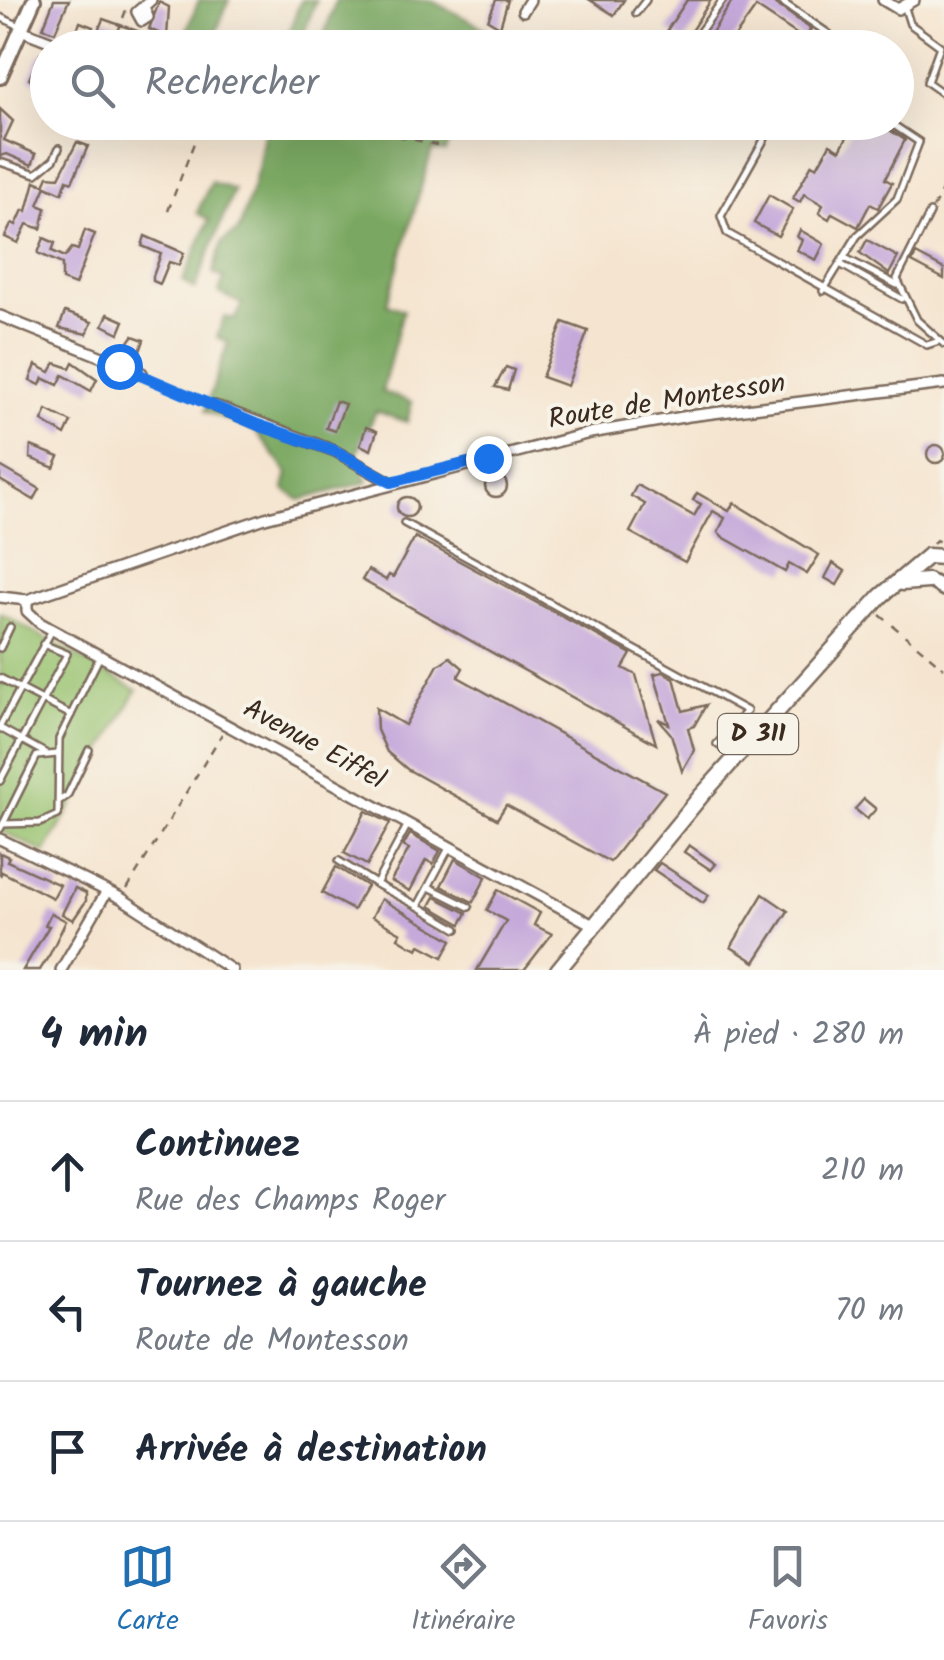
<!DOCTYPE html>
<html lang="fr">
<head>
<meta charset="utf-8">
<style>
	body { margin:0; font-family:Kalam,sans-serif; background:#f2f2f3; color:#1f2937 }
	.stop { position:absolute; width:30px; height:30px; margin:-22px; border:8px solid #1a73e8; border-radius:50%; background:#fff }
	.stop.end { background:#1a73e8; border-color:#fff; box-shadow:0 2px 10px #0008 }
	.list { margin:0; padding:0; list-style:none }
	h2 { display:flex; justify-content:space-between; align-items:center; height:130px; margin:0; padding:0 40px; font-size:42px }
	h2 small { font-size:32px; font-weight:400; color:#747a83 }
	.list li { display:grid; grid-template-columns:65px 1fr auto; gap:30px; align-items:center; box-sizing:border-box; height:140px; padding:0 40px; border-top:2px solid #e0e1e3 }
	.list b { display:block; font-size:38px; white-space:nowrap }
	.list p { margin:0; font-size:32px; white-space:nowrap; color:#747a83 }
	.list em { font-size:32px; font-style:normal; color:#747a83 }
	.icon { flex:none; width:55px; height:55px; fill:none; stroke:currentColor; stroke-width:2; stroke-linecap:round; stroke-linejoin:round }
	.map { position:relative; flex:none; width:944px; height:970px; overflow:hidden }
	.search { position:absolute; background:#fff; box-shadow:0 10px 40px #0002; left:30px; right:30px; top:30px; height:110px; display:flex; align-items:center; gap:25px; box-sizing:border-box; padding:0 35px; border-radius:55px; color:#747a83; font-size:38px }
	.sheet { height:550px; background:#fff }
	nav { display:flex; justify-content:space-around; align-items:center; box-sizing:border-box; height:140px; border-top:2px solid #e0e1e3; background:#fff; font-size:28px; color:#747a83 }
	nav a { display:grid; justify-items:center; gap:5px }
	nav .on { color:#1f6fb2 }
	.map>svg:first-child { display:block }
	.green { fill:#98c26f; stroke:#6a7646; stroke-width:2.5 }
	.forest { fill:#7aa862; stroke:#5a6940; stroke-width:2.5 }
	.building { fill:#c5a9da }
	.lines { fill:none; stroke-linecap:round; stroke-linejoin:round }
	.lane-casing { stroke:#7c6b5c; stroke-width:10 }
	.street-casing { stroke:#7c6b5c; stroke-width:14 }
	.secondary-casing { stroke:#7c6b5c; stroke-width:18 }
	.primary-casing { stroke:#7c6b5c; stroke-width:19 }
	.path { stroke:#7c6b5c; stroke-width:2.5; stroke-dasharray:8 8; stroke-linecap:butt }
	.lane { stroke:#fff; stroke-width:5 }
	.street { stroke:#fff; stroke-width:9 }
	.secondary { stroke:#fff; stroke-width:12 }
	.primary { stroke:#fff; stroke-width:14 }
	.route { stroke:#1a73e8; stroke-width:12 }
	.labels { text-anchor:middle; dominant-baseline:central; stroke-width:8; stroke-linejoin:round; paint-order:stroke }
	.shield { fill:#f7f3e8; stroke:#73665b; stroke-width:2.5 }
	.shield-label { font-size:25px; font-weight:bold; fill:#3b2a1e }
	.street-label { font-size:28px; fill:#3b2a1e; stroke:#f7f3e8 }
</style>
</head>
<body>
<div class="map">
<svg width="944" height="970" viewBox="0 0 944 970">
	<rect width="100%" height="100%" fill="#f7f3e8"/>
	<filter id="ink" filterUnits="userSpaceOnUse"><feTurbulence type="fractalNoise" baseFrequency=".01" numOctaves="2"/><feDisplacementMap in="SourceGraphic" scale="20" xChannelSelector="R" yChannelSelector="G"/><feConvolveMatrix kernelMatrix="1 2 1 2 8 2 1 2 1" color-interpolation-filters="sRGB"/></filter>
	<filter id="wash" filterUnits="userSpaceOnUse"><feTurbulence type="fractalNoise" baseFrequency=".0048" numOctaves="4" result="noise"/><feDisplacementMap in="SourceGraphic" scale="40" xChannelSelector="R" yChannelSelector="G"/><feGaussianBlur stdDeviation="2.25" result="paint"/><feColorMatrix in="noise" values="0 0 0 0 0 0 0 0 0 0 0 0 0 0 0 0 0 1.4 0 .05"/><feComposite in="paint" operator="in"/></filter>
	<g filter="url(#wash)">
		<rect width="100%" height="100%" fill="#f5e5d0"/>
		<polygon class="green" points="0,613 137,690 45,853 0,830"/>
		<g class="forest">
			<polygon points="199,0 229,0 210,47 180,47"/>
			<polygon points="301,0 316,0 299,47 284,45"/>
			<polygon points="336,0 430,0 488,30 481,47 320,47"/>
			<polygon points="266,123 455,123 445,152 432,150 387,304 403,310 382,392 412,402 407,422 376,411 356,456 368,482 300,500 284,489 288,473 255,431 205,411 228,342 217,337 224,317 236,319 242,304 219,293 224,278 213,273 222,242 239,230 258,169"/>
			<polygon points="211,182 234,190 195,289 183,281 209,220 197,213"/>
		</g>
		<g id="blocks">
			<g class="building">
				<polygon points="54,0 69,0 55,32 43,28"/>
				<polygon points="496,0 508,0 500,27 488,20"/>
				<polygon points="590,0 624,0 614,15"/>
				<polygon points="687,0 711,0 684,42 667,30"/>
				<polygon points="733,0 770,0 811,29 804,39 756,7 727,48 702,48"/>
				<polygon points="159,2 169,7 167,37 149,29"/>
				<polygon points="103,19 149,35 144,48 135,48 132,41 113,32 111,36 98,31"/>
				<polygon points="80,22 93,27 88,40 75,35"/>
				<polygon points="40,54 48,57 44,86 29,79"/>
				<polygon points="0,109 13,121 4,140 36,154 32,165 7,154 0,156"/>
				<polygon points="714,122 744,122 729,138 711,133"/>
				<polygon points="855,122 877,122 905,140 885,179 892,183 878,208 870,204 858,227 832,213 829,219 819,213 823,205 804,194 800,202 793,198 812,164 817,167 830,144 840,150"/>
				<polygon points="77,142 88,146 72,182 67,180 62,193 46,186 38,205 46,208 41,229 27,224 18,243 5,237 12,223 16,225 23,210 27,211 35,181 44,185 48,176 59,177"/>
				<polygon points="769,195 793,209 778,236 754,223"/>
				<polygon points="85,230 95,234 75,285 62,280 62,264 38,253 44,238 55,243 52,251 65,257 72,248 78,250"/>
				<polygon points="800,230 824,244 816,260 797,250 802,240 797,237"/>
				<polygon points="145,236 184,253 179,265 169,262 160,284 153,281 153,276 161,254 142,246"/>
				<polygon points="867,240 898,257 889,274 860,253"/>
				<polygon points="916,254 944,269 944,279 912,262"/>
				<polygon points="65,312 92,322 87,334 59,328"/>
				<polygon points="108,314 124,321 119,333 103,325"/>
				<polygon points="563,322 588,331 567,386 542,377"/>
				<polygon points="133,336 144,340 137,360 122,352"/>
				<polygon points="73,362 97,379 91,391 63,375 58,385 43,378 40,385 30,380 36,365 50,372 55,363 70,368"/>
				<polygon points="506,367 514,370 508,390 495,387"/>
				<polygon points="336,401 345,404 335,431 326,428"/>
				<polygon points="47,410 71,422 65,435 42,421"/>
				<polygon points="366,427 377,431 371,450 360,445"/>
				<circle cx="936" cy="454" r="9"/>
				<polygon points="31,446 59,457 54,468 30,458"/>
				<polygon points="0,466 40,489 34,500 0,480"/>
				<circle cx="496" cy="486" r="11"/>
				<polygon points="637,485 694,516 701,504 693,500 697,493 729,511 734,503 819,555 807,574 789,564 785,572 723,537 718,532 725,518 713,511 685,562 630,532 645,504 631,496"/>
				<circle cx="407" cy="507" r="10"/>
				<polygon points="415,537 631,654 623,668 636,675 656,744 362,580 368,570 386,580 389,575 393,577"/>
				<polygon points="833,563 845,571 837,585 825,578"/>
				<polygon points="450,657 463,668 458,677 665,792 610,862 506,805 497,819 407,769 387,752 377,730 376,708 405,725 438,665"/>
				<polygon points="663,672 674,678 683,711 706,705 694,726 688,728 694,750 682,771 671,734 658,719 669,724 654,674"/>
				<polygon points="864,799 876,809 867,819 855,809"/>
				<polygon points="366,811 390,823 367,865 344,853"/>
				<polygon points="410,834 440,851 433,864 426,860 410,891 391,881 409,849 403,846"/>
				<polygon points="689,845 716,864 711,870 684,852"/>
				<polygon points="0,853 9,857 7,861 60,885 53,898 2,872 0,876"/>
				<polygon points="455,859 486,877 473,902 441,886"/>
				<polygon points="660,863 709,895 703,903 654,870"/>
				<polygon points="336,867 367,886 353,910 322,893"/>
				<polygon points="75,888 86,893 86,901 73,920 62,914"/>
				<polygon points="498,890 540,913 534,925 552,934 524,970 477,970 506,921 487,910"/>
				<polygon points="763,894 788,911 755,962 731,947"/>
				<polygon points="435,897 467,913 461,924 430,906"/>
				<polygon points="381,899 452,940 443,957 420,945 418,949 411,946 398,938 401,933 372,917"/>
				<polygon points="51,913 66,921 50,954 40,970 23,970 49,926 45,925"/>
			</g>
		</g>
	</g>
	<g filter="url(#ink)">
		<use href="#blocks" fill-opacity="0" stroke="#7c6b5c" stroke-width="2.5"/>
		<g class="lines">
			<defs>
				<g id="lane">
					<polyline points="779,0 829,34"/>
					<polyline points="905,8 910,24 940,46 927,82 944,94"/>
					<polyline points="636,13 646,0"/>
					<polyline points="0,17 20,26"/>
					<polyline points="688,48 723,0"/>
					<polyline points="761,122 769,131 721,216 727,233 927,345 939,341"/>
					<polyline points="0,162 36,174 54,159 59,148"/>
					<polyline points="930,213 897,279 917,320 944,344"/>
					<polyline points="845,258 897,285"/>
					<polyline points="840,264 902,299"/>
					<polyline points="823,291 857,236 897,199 919,142 889,122"/>
					<polyline points="404,523 747,711 717,744 734,756"/>
					<polyline points="0,648 10,627"/>
					<polyline points="0,678 71,715"/>
					<polyline points="0,726 52,630"/>
					<polyline points="0,728 45,753"/>
					<polyline points="0,781 67,654 43,644"/>
					<polyline points="60,800 67,796 89,750"/>
					<polyline points="3,824 37,756 58,754"/>
					<polyline points="407,826 376,884 418,906 449,848"/>
					<polyline points="0,829 3,824 40,823 58,815 59,739 100,656"/>
					<polyline points="339,861 376,884"/>
					<polyline points="429,887 469,907"/>
					<polyline points="418,906 457,929"/>
				</g>
				<g id="street">
					<polyline points="883,0 898,9 914,0"/>
					<polyline points="145,9 148,17 142,21 137,12 151,0"/>
					<polyline points="523,11 530,0"/>
					<polyline points="21,30 67,48"/>
					<polyline points="0,316 142,373"/>
					<polyline points="215,406 335,451 390,482"/>
					<polyline points="0,597 27,600 265,518 590,433 689,416 944,384"/>
					<polyline points="27,600 27,611 40,623 591,924"/>
					<polyline points="0,839 121,898 232,970"/>
					<polyline points="61,970 107,891"/>
				</g>
				<g id="secondary">
					<polyline points="0,77 34,0"/>
					<polyline points="934,583 944,589"/>
				</g>
				<g id="primary">
					<polyline points="902,583 928,581"/>
					<polyline points="558,970 701,796 881,596 928,556 944,557"/>
				</g>
			</defs>
			<use href="#lane" class="lane-casing"/>
			<use href="#street" class="street-casing"/>
			<use href="#secondary" class="secondary-casing"/>
			<use href="#primary" class="primary-casing"/>
			<g class="path">
				<polyline points="112,48 126,10"/>
				<polyline points="336,122 437,145"/>
				<polyline points="933,208 944,186"/>
				<polyline points="168,211 202,122"/>
				<polyline points="148,375 209,404"/>
				<polyline points="933,544 936,540 944,544"/>
				<polyline points="880,615 944,668"/>
				<polyline points="127,889 222,734"/>
			</g>
			<use href="#lane" class="lane"/>
			<use href="#street" class="street"/>
			<use href="#secondary" class="secondary"/>
			<use href="#primary" class="primary"/>
		</g>
	</g>
	<g class="lines" filter="url(#ink)">
		<polyline class="route" points="119,366 258,425 335,451 391,482 488,458"/>
	</g>
	<g class="labels">
		<rect class="shield" x="718" y="714" width="80" height="40" rx="8"/>
		<g class="shield-label">
			<text x="758" y="734">D 311</text>
		</g>
		<g class="street-label">
			<text transform="translate(667 402) rotate(-9)">Route de Montesson</text>
			<text transform="translate(314 745) rotate(29)">Avenue Eiffel</text>
		</g>
	</g>
</svg>
<div class="stop" style="left:119px;top:366px"></div>
<div class="stop end" style="left:488px;top:458px"></div>
<div class="search"><svg class="icon" aria-label="search" viewBox="0 0 24 24"><circle cx="10" cy="10" r="6"/><path d="M15 15l6 6"/></svg>Rechercher</div>
</div>
<section class="sheet">
<h2>4 min<small>À pied · 280 m</small></h2>
<ul class="list">
<li><svg class="icon" aria-label="ahead" viewBox="0 0 24 24"><path d="M12 20V5M6 11l6-6 6 6"/></svg><div><b>Continuez</b><p>Rue des Champs Roger</p></div><em>210 m</em></li>
<li><svg class="icon" aria-label="left" viewBox="0 0 24 24"><path d="M17 20v-9H6M10 6l-5 5 5 5"/></svg><div><b>Tournez à gauche</b><p>Route de Montesson</p></div><em>70 m</em></li>
<li><svg class="icon" aria-label="arrive" viewBox="0 0 24 24"><path d="M6 21V4h12l-3 4 3 4H6"/></svg><div><b>Arrivée à destination</b></div></li>
</ul>
</section>
<nav>
<a class="on"><svg class="icon" aria-label="map" viewBox="0 0 24 24"><path d="M3 6l6-2 6 2 6-2v14l-6 2-6-2-6 2zM9 4v14M15 6v14"/></svg>Carte</a>
<a><svg class="icon" aria-label="directions" viewBox="0 0 24 24"><path d="M12 3l9 9-9 9-9-9zM9 14v-3h6M13 9l2 2-2 2"/></svg>Itinéraire</a>
<a><svg class="icon" aria-label="saved" viewBox="0 0 24 24"><path d="M7 4h10v16l-5-4-5 4z"/></svg>Favoris</a>
</nav>
</body>
</html>
